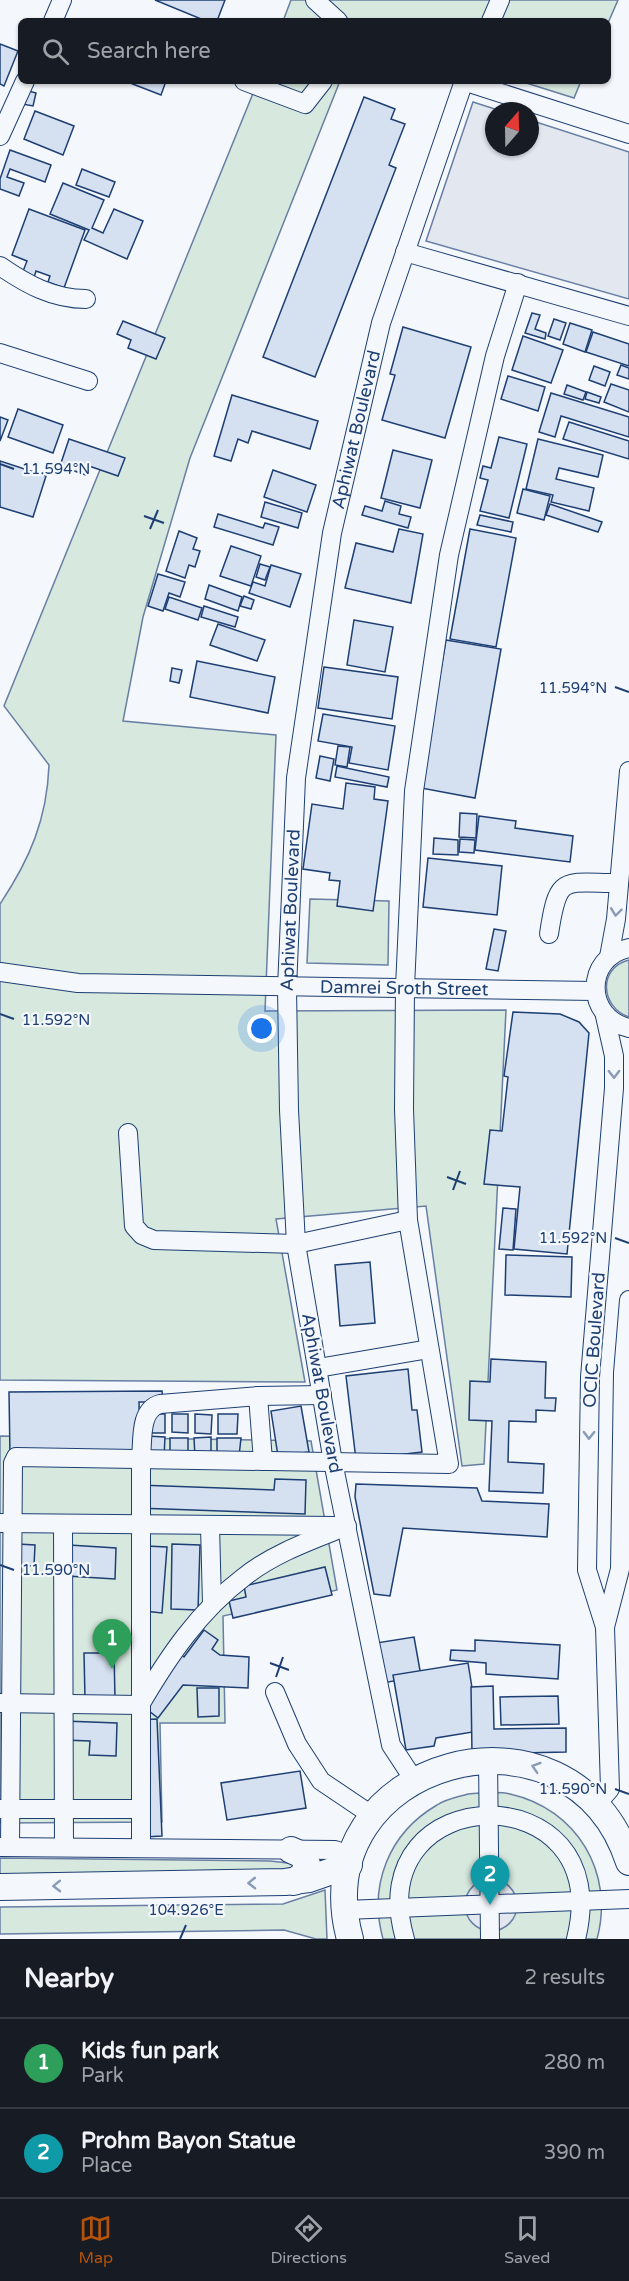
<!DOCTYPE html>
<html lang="en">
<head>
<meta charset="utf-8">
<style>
	body { margin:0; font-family:"Varela Round",sans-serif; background:#20242c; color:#f1f3f6 }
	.compass { position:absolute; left:485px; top:102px; width:54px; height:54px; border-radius:50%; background:#171b24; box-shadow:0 2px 4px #0004; rotate:20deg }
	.you { position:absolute; left:262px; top:1029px; width:21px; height:21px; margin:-15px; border:4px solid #fff; border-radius:50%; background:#1a73e8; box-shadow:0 0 0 9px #1a73e833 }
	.badge { display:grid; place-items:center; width:39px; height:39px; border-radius:50%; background:#b45309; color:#fff; font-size:20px; font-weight:700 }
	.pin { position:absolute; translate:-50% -50px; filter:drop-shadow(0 2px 3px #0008) }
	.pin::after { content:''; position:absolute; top:32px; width:21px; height:18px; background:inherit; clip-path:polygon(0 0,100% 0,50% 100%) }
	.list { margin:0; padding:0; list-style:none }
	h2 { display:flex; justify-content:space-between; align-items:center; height:78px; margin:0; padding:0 24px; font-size:26px }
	h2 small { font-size:20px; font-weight:400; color:#9ea1a6 }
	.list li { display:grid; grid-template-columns:39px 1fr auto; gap:18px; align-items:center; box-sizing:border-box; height:90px; padding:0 24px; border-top:2px solid #363941 }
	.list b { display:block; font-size:22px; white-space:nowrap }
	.list p { margin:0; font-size:20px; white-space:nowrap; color:#9ea1a6 }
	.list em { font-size:20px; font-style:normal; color:#9ea1a6 }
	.icon { flex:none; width:33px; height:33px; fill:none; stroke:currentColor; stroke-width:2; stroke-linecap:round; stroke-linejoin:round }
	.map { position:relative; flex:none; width:629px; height:1939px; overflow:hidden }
	.search { position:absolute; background:#171b24; box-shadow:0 2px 4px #0004; left:18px; right:18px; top:18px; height:66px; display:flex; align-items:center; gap:15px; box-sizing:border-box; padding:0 21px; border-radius:9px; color:#9ea1a6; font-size:22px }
	.sheet { height:258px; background:#171b24 }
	nav { display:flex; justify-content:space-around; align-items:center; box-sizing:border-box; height:84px; border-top:2px solid #363941; background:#171b24; font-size:16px; color:#9ea1a6 }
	nav a { display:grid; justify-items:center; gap:3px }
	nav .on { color:#b45309 }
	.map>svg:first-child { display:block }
	.green { fill:#d7e8df; stroke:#687fa3; stroke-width:1.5 }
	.parking { fill:#e3e8f0; stroke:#687fa3; stroke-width:1.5 }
	.building { fill:#d5e0f0; stroke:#1d3f73; stroke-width:1.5 }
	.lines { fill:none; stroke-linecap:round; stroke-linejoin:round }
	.minor-casing { stroke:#1d3f73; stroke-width:20 }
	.highway-casing { stroke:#1d3f73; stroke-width:28 }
	.minor { stroke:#f4f7fb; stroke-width:18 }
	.highway { stroke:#f4f7fb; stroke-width:26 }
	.oneway { stroke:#889bb7 }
	.ticks { fill:none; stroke:#1d3f73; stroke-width:2 }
	.labels { text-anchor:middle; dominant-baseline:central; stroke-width:4.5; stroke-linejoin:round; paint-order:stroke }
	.street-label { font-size:18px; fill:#1d3f73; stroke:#f4f7fb }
	.ticks-label { font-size:15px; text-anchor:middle; fill:#1d3f73; stroke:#f4f7fb; stroke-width:4.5; stroke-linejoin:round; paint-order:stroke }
</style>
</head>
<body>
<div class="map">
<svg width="629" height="1939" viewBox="0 0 629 1939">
	<rect width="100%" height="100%" fill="#f4f7fb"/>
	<g class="green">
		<polygon points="291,0 618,0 608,23 283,21"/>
		<path d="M258 81H340L190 458 143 617 123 721 276 735 265 1011 506 1010 484 1464 462 1466 426 1206 276 1219 305 1382 0 1380V904C30 859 47 819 49 765L4 706Z"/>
		<polygon points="520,81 581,81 574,98"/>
		<polygon points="310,899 389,901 388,965 307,963"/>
		<path d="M629 960V1017C601 1008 597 968 629 960Z"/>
		<polygon points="0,1436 311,1441 337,1590 223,1616 225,1723 160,1723 162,1822 0,1823"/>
		<path d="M468 1794C481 1793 497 1791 510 1794 577 1809 615 1873 597 1939H383C368 1885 389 1833 437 1805 446 1799 458 1797 468 1794Z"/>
		<polygon points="0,1858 270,1861 297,1864 297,1867 271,1871 0,1874"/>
		<polygon points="325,1890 327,1939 316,1939 284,1930 0,1934 0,1907 283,1904"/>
	</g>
	<g class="parking">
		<polygon points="473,102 501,111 494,111 494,147 530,147 530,120 629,152 629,299 426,241"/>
		<circle cx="491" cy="1905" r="26"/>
	</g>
	<g class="building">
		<polygon points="155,0 225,0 217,21 206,21"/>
		<polygon points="0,44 18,51 4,86 0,84"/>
		<polygon points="125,81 166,81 161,95"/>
		<polygon points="25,90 36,93 33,106 22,104"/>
		<polygon points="364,97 395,109 391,119 405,124 389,165 396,168 315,377 263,357"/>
		<polygon points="35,111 74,126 63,155 24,139"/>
		<polygon points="10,150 51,165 45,182 10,169 7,177 24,183 19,196 0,189 0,179"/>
		<polygon points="82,169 115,182 109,197 76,185"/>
		<polygon points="63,183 104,200 92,228 103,233 114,209 143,221 127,259 84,240 89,230 50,214"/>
		<polygon points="29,209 85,230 64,288 48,282 50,276 36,271 32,284 20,279 27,261 12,255"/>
		<polygon points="532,313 540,315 535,329 546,333 545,339 525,333"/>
		<polygon points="554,319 566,323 560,340 548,336"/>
		<polygon points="123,321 165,338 156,359 128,348 131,340 117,334"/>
		<polygon points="570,323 592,330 585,352 563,344"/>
		<polygon points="403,327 471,347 445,438 382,420 395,375 390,374"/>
		<polygon points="593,332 629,344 629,366 586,352"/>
		<polygon points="523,336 563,350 551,383 512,370"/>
		<polygon points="621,365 629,368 629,379 617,375"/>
		<polygon points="594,366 610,372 605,386 589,380"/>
		<polygon points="508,376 545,387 538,411 501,399"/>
		<polygon points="611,384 629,390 629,412 604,402"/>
		<polygon points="567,385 586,392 583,400 564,394"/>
		<polygon points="587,392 601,397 599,403 585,399"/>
		<polygon points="551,393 629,417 629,437 561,416 555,437 539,432"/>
		<polygon points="232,395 318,421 310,449 252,431 248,443 238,439 231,461 214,456"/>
		<polygon points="18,409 63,425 53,453 8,437"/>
		<polygon points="0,417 8,420 0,441"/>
		<polygon points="569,422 629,441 629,459 563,439"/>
		<polygon points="499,437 527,444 509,518 480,511 488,480 480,478 483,466 491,468"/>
		<polygon points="69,439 125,458 118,476 89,466 86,475 60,466"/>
		<polygon points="538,439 603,455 598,477 559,468 556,479 594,488 589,511 551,502 553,495 526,489"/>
		<polygon points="393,450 432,460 420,508 381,498"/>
		<polygon points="0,461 46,476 33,517 0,507"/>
		<polygon points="273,470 316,485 307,512 264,497"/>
		<polygon points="523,489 550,496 544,520 517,513"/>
		<polygon points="385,501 401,506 399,514 411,517 408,528 362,515 365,506 382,511"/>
		<polygon points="265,502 302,513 298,528 261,517"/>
		<polygon points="550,504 602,522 598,532 546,515"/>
		<polygon points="218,514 263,528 265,523 279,527 273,545 214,527"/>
		<polygon points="480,515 513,522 511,532 477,525"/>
		<polygon points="399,529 423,534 411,603 345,588 356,543 393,552"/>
		<polygon points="470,529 516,538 496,647 450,639"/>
		<polygon points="179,531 197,538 193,549 200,551 195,567 189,565 185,578 166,571"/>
		<polygon points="231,546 261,556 251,586 220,576"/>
		<polygon points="260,564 270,567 265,580 256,577"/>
		<polygon points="271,565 301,574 290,607 249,593 253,582 265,586"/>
		<polygon points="158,574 185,582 180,597 169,593 163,611 148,606"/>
		<polygon points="209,585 242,597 238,611 205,599"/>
		<polygon points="244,596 254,600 251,609 240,606"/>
		<polygon points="169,597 202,608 198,620 165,609"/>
		<polygon points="204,606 238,617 235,627 201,617"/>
		<polygon points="354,620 393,627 385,672 347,665"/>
		<polygon points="218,624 265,640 257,661 210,645"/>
		<polygon points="446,640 501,649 475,798 421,788"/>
		<polygon points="197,661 275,677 268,713 190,697"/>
		<polygon points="324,667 398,677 392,719 318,708"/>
		<polygon points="172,668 182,670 179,683 170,681"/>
		<polygon points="323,714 395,726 388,770 349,763 352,747 318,741"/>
		<polygon points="338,746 350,747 347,767 335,765"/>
		<polygon points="320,756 334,759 330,781 316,778"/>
		<polygon points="337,766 389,777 387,787 335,777"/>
		<polygon points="346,783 375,787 374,799 388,801 373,911 337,906 340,881 329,880 330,873 303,869 312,804 343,809"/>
		<polygon points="460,813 477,814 476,838 459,837"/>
		<polygon points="479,816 516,821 515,828 573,836 570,862 475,850"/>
		<polygon points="434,838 458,840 458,855 433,854"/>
		<polygon points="460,839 475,840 474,853 459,852"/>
		<polygon points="428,858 502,866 497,915 423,907"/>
		<polygon points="494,929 506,931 498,971 486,969"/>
		<polygon points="513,1012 560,1014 579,1022 589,1033 567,1254 514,1249 520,1187 484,1184 490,1130 502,1131 508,1077 504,1076"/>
		<polygon points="503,1208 516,1209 513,1250 499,1249"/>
		<polygon points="506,1255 572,1257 571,1297 505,1295"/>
		<polygon points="370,1262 375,1323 340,1326 335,1265"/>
		<polygon points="491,1359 546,1362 545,1398 556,1398 555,1411 536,1410 536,1422 509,1421 508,1462 544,1464 543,1493 489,1491 492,1421 469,1420 470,1381 490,1382"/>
		<polygon points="408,1369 412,1410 417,1410 422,1452 356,1460 346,1376"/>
		<polygon points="162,1391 163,1402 139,1402 140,1455 10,1456 9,1392"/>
		<polygon points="301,1406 309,1452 278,1456 271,1411"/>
		<polygon points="147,1414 165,1414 165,1433 148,1433"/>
		<polygon points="172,1414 188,1414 188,1433 172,1432"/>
		<polygon points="195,1414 212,1415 211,1434 195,1433"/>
		<polygon points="218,1414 238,1414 237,1434 218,1434"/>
		<polygon points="147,1436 165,1437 164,1457 146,1456"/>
		<polygon points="211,1437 211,1457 195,1457 194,1438"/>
		<rect x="170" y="1438" width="18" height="19"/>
		<polygon points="217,1438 241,1438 239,1456 217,1456"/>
		<polygon points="275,1479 306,1480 305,1514 137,1508 138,1485 274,1490"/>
		<polygon points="356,1484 477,1488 482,1501 549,1504 547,1537 403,1528 390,1596 374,1594 355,1497"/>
		<polygon points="18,1544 35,1545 34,1566 17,1565"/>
		<polygon points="172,1544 200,1545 198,1610 171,1609"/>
		<polygon points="69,1545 116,1548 115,1579 67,1576"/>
		<polygon points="146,1546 167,1547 162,1613 144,1611"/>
		<polygon points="325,1567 332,1595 233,1618 229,1601 246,1597 244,1586"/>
		<polygon points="204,1630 218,1640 212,1649 220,1655 249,1657 248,1688 183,1685 158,1718 144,1707 177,1652 184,1657"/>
		<polygon points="414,1637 421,1676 383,1683 376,1643"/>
		<polygon points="475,1640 560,1645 558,1679 486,1674 486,1663 450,1660 451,1650 475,1651"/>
		<polygon points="84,1653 114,1653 115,1698 85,1699"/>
		<polygon points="468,1663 479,1731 436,1738 434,1746 406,1750 393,1675"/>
		<polygon points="493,1686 494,1729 566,1728 566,1752 472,1754 471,1687"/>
		<polygon points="197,1688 219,1688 219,1716 198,1717"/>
		<polygon points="558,1696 559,1724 501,1725 500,1697"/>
		<polygon points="157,1719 162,1836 144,1837 136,1720"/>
		<polygon points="64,1721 117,1723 116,1756 89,1755 90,1741 64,1740"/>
		<polygon points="300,1771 306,1808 227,1820 221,1783"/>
	</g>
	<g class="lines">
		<defs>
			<g id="minor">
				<polyline points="315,0 338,21"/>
				<polyline points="53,21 62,0"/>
				<polyline points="491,21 500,0"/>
				<polyline points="244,81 305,104 323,81"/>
				<polyline points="463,81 629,134"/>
				<polyline points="0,136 25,81"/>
				<polyline points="405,252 629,316"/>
				<path d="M0 266C26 284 53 299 86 299"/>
				<polyline points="0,353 88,381"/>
				<path d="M549 934C558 873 563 883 619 883"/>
				<path d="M629 948C584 957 585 1018 629 1028"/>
				<polyline points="609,957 616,919 629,771"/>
				<path id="s1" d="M0 972 78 983 595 991"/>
				<polyline points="605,1016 614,1056 614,1088 590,1377 587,1570 605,1627"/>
				<polyline points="128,1133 134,1226 142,1235 154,1240 296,1244 408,1220"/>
				<polyline points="318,1368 429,1349"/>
				<polyline points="258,1396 263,1461"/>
				<polyline points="0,1523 336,1526"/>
				<polyline points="63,1524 64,1847"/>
				<polyline points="210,1525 212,1605"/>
				<polyline points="275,1692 297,1744 321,1781 373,1816"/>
				<path d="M0 1703 140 1705C168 1657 199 1611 244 1577 274 1553 312 1540 347 1526"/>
				<polyline points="488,1759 490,1939"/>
				<path id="s2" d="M414 1780 391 1745 333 1462 296 1244 289 1110 287 988 296 778 332 533 381 323 464 81"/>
				<polyline points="596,1805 610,1789 605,1627 620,1569 623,1373 629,1300"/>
				<polyline points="0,1809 141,1809"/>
				<polyline points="0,1847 335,1850 351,1856"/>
				<polyline points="10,1847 13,1463 16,1457 449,1464 408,1220 404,1109 405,987 414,791 449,555 495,356 518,283"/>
				<path d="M141 1848V1459C143 1440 139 1410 160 1404L258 1396 322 1395"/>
				<polyline points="345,1910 629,1899"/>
				<path d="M405 1939C358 1777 618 1772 576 1939"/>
			</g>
			<g id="highway">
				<polyline points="291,1850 302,1855 307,1864 304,1874 294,1882"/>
				<polyline points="0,1887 285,1882 309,1879 349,1865"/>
				<path d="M350 1939C301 1760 571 1685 629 1862"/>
			</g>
		</defs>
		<use href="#minor" class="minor-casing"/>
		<use href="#highway" class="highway-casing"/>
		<use href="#minor" class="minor"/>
		<use href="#highway" class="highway"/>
	</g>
	<defs><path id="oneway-chevron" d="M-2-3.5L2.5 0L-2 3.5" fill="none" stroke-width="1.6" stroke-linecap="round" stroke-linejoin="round" transform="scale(1.5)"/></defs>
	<g class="oneway">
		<use href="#oneway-chevron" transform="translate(616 912) rotate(97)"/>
		<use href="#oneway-chevron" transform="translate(614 1074) rotate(89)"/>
		<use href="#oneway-chevron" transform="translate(589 1435) rotate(91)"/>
		<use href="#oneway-chevron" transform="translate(536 1767) rotate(-162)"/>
		<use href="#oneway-chevron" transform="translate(252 1883) rotate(179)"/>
		<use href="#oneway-chevron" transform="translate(57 1886) rotate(179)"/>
	</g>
	<path class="ticks" d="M0 464 14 469M144 516 164 523M150 529 158 510M615 687 629 692M0 1014 14 1019M447 1177 466 1184M453 1190 460 1171M615 1238 629 1243M0 1565 14 1570M270 1663 289 1670M276 1677 283 1657M615 1789 629 1794M180 1939 186 1925"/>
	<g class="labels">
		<g class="street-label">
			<text stroke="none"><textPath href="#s2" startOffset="1372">Aphiwat Boulevard</textPath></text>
			<text stroke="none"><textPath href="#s2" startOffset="886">Aphiwat Boulevard</textPath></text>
			<text stroke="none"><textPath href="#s1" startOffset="405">Damrei Sroth Street</textPath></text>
			<text transform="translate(594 1340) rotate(-86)">OCIC Boulevard</text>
			<text transform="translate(322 1393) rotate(80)">Aphiwat Boulevard</text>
		</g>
	</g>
	<g class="ticks-label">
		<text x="56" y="474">11.594°N</text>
		<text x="573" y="693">11.594°N</text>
		<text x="56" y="1025">11.592°N</text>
		<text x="573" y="1243">11.592°N</text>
		<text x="56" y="1575">11.590°N</text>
		<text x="573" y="1794">11.590°N</text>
		<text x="186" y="1915">104.926°E</text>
	</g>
</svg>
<svg class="compass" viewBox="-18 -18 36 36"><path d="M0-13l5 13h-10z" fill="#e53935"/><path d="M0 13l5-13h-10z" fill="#9ea1a6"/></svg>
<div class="you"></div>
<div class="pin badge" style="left:112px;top:1669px;background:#2e9e5b">1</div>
<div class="pin badge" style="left:490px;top:1905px;background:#0f9aa8">2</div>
<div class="search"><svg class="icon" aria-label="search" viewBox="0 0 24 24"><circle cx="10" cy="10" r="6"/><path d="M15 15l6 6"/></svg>Search here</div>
</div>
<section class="sheet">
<h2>Nearby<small>2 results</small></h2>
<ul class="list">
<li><span class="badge" style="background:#2e9e5b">1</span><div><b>Kids fun park</b><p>Park</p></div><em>280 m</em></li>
<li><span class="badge" style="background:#0f9aa8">2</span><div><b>Prohm Bayon Statue</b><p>Place</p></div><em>390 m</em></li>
</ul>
</section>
<nav>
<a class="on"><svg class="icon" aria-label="map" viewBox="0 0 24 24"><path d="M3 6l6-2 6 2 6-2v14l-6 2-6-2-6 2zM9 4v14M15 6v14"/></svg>Map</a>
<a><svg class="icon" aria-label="directions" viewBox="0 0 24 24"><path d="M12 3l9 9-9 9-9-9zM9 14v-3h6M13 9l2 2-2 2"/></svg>Directions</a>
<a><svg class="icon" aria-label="saved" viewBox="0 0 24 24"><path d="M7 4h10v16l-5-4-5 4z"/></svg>Saved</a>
</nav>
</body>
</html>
